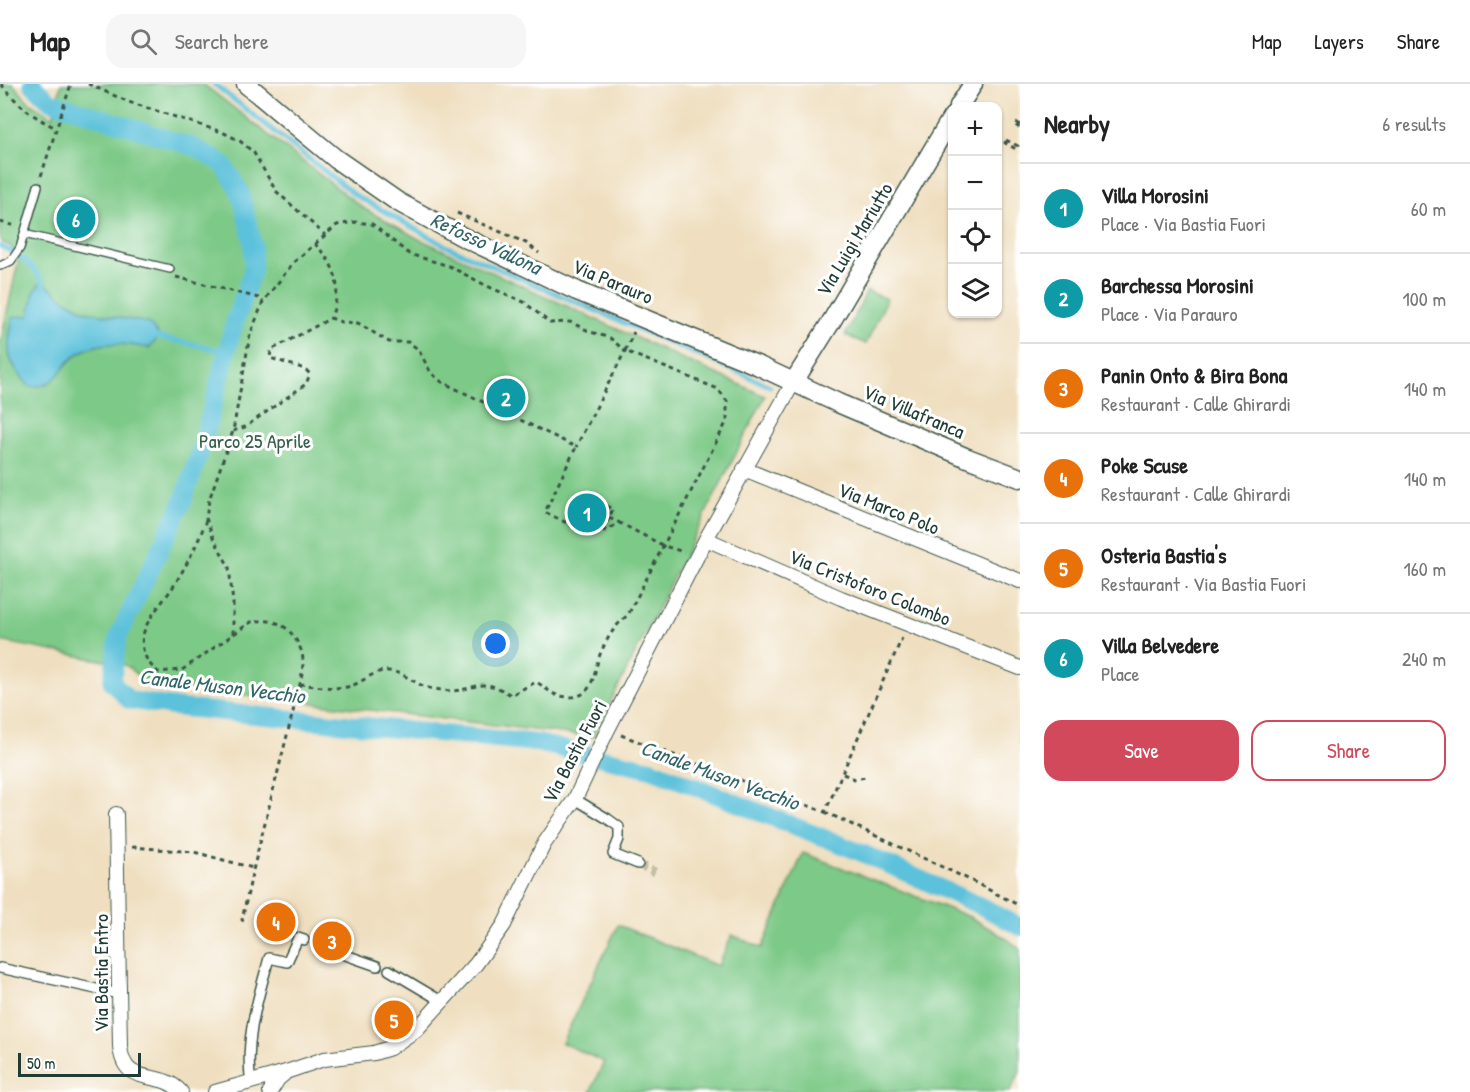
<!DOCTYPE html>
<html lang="en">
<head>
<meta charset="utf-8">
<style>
	body { margin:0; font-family:"Patrick Hand",sans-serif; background:#f6f6f6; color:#222 }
	.controls { position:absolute; right:18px; top:18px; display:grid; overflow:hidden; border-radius:12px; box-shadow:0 2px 4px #0004 }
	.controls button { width:54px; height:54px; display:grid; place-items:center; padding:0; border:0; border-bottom:2px solid #e0e0e0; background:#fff; color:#222; font:30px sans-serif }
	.scale { position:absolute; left:18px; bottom:15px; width:123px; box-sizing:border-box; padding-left:6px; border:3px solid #1f3d34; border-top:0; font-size:16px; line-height:21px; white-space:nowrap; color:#1f3d34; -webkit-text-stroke:4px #fff; paint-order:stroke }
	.you { position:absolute; left:496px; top:560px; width:21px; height:21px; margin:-15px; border:4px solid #fff; border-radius:50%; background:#1a73e8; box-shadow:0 0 0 9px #1a73e833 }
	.badge { display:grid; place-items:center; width:39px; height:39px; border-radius:50%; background:#d1495b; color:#fff; font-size:20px; font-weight:700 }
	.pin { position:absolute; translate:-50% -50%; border:3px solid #fff; box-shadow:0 2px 6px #0006 }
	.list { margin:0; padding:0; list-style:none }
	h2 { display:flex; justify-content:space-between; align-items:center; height:78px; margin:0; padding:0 24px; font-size:26px }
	h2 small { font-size:20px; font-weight:400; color:#767676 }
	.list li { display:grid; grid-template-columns:39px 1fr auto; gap:18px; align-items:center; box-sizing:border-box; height:90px; padding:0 24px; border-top:2px solid #e0e0e0 }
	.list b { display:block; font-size:22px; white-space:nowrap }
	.list p { margin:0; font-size:20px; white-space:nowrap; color:#767676 }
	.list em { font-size:20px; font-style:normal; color:#767676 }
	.actions { display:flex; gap:12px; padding:18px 24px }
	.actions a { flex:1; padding:14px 0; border:2px solid #d1495b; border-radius:18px; text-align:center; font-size:21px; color:#d1495b }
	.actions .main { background:#d1495b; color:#fff }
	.icon { flex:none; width:33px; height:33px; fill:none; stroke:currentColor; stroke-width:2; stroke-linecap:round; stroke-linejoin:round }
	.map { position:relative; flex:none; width:1020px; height:1008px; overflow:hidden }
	header { display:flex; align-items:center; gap:36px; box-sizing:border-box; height:84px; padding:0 30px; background:#fff; border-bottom:2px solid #e0e0e0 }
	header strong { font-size:28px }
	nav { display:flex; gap:33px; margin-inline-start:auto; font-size:21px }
	.search { width:420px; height:54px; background:#f6f6f6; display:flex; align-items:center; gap:15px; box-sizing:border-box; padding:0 21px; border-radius:18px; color:#767676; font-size:22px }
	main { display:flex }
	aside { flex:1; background:#fff }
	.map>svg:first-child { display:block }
	.green { fill:#7dc987; stroke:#4e835e; stroke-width:1.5 }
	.water { fill:#5cc1da; stroke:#3e7f87; stroke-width:1.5 }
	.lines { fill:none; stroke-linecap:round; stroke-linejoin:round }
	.stream { stroke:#5cc1da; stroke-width:5 }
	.canal { stroke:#5cc1da; stroke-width:18 }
	.pedestrian-tunnel { stroke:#c5bfa4; stroke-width:9; stroke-dasharray:9 4.5; stroke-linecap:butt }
	.service-casing { stroke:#3e5549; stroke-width:10 }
	.pedestrian-casing { stroke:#3e5549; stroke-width:12 }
	.minor-casing { stroke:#3e5549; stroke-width:16 }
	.secondary-casing { stroke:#3e5549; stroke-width:21 }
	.path { stroke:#3e5549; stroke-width:3; stroke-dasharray:4.5 4.5; stroke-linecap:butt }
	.service { stroke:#fff; stroke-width:7 }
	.pedestrian { stroke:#fff; stroke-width:9 }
	.minor { stroke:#fff; stroke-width:14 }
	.secondary { stroke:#fff; stroke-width:18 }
	.labels { text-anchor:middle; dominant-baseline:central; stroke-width:6; stroke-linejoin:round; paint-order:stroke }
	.street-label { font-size:20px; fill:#1f3d34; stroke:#fff }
	.park-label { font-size:20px; fill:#366049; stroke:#fff }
	.water-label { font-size:21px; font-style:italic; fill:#316566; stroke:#fff }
</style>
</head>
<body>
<header>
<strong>Map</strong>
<div class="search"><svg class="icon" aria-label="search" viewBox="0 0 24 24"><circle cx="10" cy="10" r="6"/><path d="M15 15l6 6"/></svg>Search here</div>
<nav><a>Map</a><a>Layers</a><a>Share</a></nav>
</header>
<main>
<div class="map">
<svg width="1020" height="1008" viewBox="0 0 1020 1008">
	<rect width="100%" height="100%" fill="#fff"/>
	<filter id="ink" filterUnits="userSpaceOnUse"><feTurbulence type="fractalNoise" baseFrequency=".0167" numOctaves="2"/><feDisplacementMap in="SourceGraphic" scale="12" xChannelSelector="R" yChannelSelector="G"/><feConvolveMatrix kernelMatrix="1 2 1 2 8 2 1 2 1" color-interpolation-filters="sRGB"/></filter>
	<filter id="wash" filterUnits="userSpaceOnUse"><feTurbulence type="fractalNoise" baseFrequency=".008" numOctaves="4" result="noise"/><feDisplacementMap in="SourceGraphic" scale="24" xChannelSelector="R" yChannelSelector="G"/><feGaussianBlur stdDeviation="1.35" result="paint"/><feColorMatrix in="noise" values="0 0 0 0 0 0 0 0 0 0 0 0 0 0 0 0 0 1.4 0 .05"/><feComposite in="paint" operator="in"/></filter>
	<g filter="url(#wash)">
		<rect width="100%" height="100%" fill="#efdfc0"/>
		<g class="green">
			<polygon points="0,0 13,0 29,18 53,33 61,0 203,0 363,124 419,155 765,312 593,653 147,599 125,581 0,557 0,260 18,178 11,162 0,157"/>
			<polygon points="867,207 887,215 866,260 845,251"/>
			<polygon points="803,769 970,833 1009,856 1020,865 1020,988 1010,1008 590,1008 604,978 562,959 618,841 718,882 732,851 762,864"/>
		</g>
		<path class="water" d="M42 197 64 215 85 227 148 239 160 252 149 264C128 260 101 256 81 268 59 280 60 305 29 302 5 275 6 268 13 233L29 232 34 208Z"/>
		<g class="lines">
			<g class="stream">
				<polyline points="214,0 355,111 446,162 770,302"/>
				<path d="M0 162C18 170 36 183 44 202"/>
				<polyline points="152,252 226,267"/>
			</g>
			<polyline class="canal" points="32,0 50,17 196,64 223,80 240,107 253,160 253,185 234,240 203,359 183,417 118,553 112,598 129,616 174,623 537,659 651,685 862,769 985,824 1020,843"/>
		</g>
	</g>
	<g filter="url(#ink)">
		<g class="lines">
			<polyline class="pedestrian-tunnel" points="638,780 655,788"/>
			<defs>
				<g id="service">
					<polyline points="24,150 170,185"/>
					<polyline points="0,182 11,177 20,164 38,102"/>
				</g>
				<g id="pedestrian">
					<polyline points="575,715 608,735 619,743 619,755 613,770 638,780"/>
					<polyline points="317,861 377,882"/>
					<polyline points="0,884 119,910"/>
					<polyline points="389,886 443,918"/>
					<path d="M251 999C244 957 258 915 269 874L287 878 298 854 304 856"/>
				</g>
				<g id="minor">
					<polyline points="744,385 1020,497"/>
					<polyline points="706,455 841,514 1020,584"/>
					<path d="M116 730 120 962C124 1006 159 983 181 1008"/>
					<polyline points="215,1008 286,988 324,975 374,969 390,964 416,946 476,880 504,841 544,760 575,715 607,647 706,455 793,299"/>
					<polyline points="270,1008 278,995 284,990"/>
				</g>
				<g id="secondary">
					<polyline points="246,0 336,75 398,118 463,153 577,207 759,282 838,319 965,373 1020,394"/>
					<polyline points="959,22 973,0"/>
					<polyline points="793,299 831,238 952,33"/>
				</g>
			</defs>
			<use href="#service" class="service-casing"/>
			<use href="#pedestrian" class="pedestrian-casing"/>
			<use href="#minor" class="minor-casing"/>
			<use href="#secondary" class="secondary-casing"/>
			<g class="path">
				<path d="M1 0C17 20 33 33 56 44"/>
				<polyline points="88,0 129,18 222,48 240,57 254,69 276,107 325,151"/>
				<polyline points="1020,41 1016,38 1015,41 1020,44"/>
				<polygon points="1006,56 1018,62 1016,65 1005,59"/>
				<polyline points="41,92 71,0"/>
				<polyline points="457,129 526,159 539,169"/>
				<polyline points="0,138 16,142"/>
				<polyline points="315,160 337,141 354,138 372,140 409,170 449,182 487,202 524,218 550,239 570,238 591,248 610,254 625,267 576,363"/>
				<polyline points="176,193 259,214 263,218"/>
				<polyline points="233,347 245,343 306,300 310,290 305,285 270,274 271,266 331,234"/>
				<polygon points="606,422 613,425 605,442 599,439"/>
				<polyline points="609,434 620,439"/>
				<path d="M206 436C198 460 186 482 173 503 163 518 147 534 143 551 140 567 147 579 158 588L182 586 251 538C276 533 291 542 301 566 305 576 302 590 300 600L252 790 242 836 244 837"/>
				<path d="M233 550V519L229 483 213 453 206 434 209 416 233 347 250 251 263 218 294 178 315 160C338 184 342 202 331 234L341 238 358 239 389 258H408L418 265 431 289 442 298 576 363 545 428 593 452 620 439 664 462 684 468"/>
				<path d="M300 600C315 602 332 605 347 603 361 601 373 585 389 587 401 588 409 595 419 600 425 604 434 605 441 606 475 611 476 589 511 611L536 598C544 602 552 611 560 612 596 619 592 589 601 568 608 553 615 541 628 531L727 337V317L718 305 625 267 634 248"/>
				<polyline points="621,651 825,728 902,554"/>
				<polyline points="843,690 855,695 866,693"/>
				<polyline points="825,728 970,796 1020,822"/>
				<polyline points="132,763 194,768 253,784"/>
				<polyline points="259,841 286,850"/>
			</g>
			<use href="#service" class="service"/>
			<use href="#pedestrian" class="pedestrian"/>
			<use href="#minor" class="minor"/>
			<use href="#secondary" class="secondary"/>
		</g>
	</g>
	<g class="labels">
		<g class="street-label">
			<text transform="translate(854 155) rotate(-59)">Via Luigi Mariutto</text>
			<text transform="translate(613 197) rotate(23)">Via Parauro</text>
			<text transform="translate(914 327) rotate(23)">Via Villafranca</text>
			<text transform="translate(889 424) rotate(22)">Via Marco Polo</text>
			<text transform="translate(870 503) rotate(22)">Via Cristoforo Colombo</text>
			<text transform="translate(574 667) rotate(-62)">Via Bastia Fuori</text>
			<text transform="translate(100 889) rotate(-90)">Via Bastia Entro</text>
		</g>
		<g class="park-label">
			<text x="255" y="356">Parco 25 Aprile</text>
		</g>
		<g class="water-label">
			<text transform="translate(486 159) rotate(25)">Refosso Vallona</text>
			<text transform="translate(222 602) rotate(7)">Canale Muson Vecchio</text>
			<text transform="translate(720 691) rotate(20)">Canale Muson Vecchio</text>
		</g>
	</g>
</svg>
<div class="controls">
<button>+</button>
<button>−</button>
<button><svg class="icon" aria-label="locate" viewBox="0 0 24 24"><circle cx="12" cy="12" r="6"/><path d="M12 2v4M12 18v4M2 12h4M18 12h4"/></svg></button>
<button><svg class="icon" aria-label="layers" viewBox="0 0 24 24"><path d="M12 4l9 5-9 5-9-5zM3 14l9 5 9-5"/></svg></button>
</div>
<div class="scale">50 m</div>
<div class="you"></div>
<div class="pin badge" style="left:587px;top:429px;background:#0f9aa8">1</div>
<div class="pin badge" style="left:506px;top:314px;background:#0f9aa8">2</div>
<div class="pin badge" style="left:332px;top:857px;background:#e8710a">3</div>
<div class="pin badge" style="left:276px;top:838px;background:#e8710a">4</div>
<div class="pin badge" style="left:394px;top:936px;background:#e8710a">5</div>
<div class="pin badge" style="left:76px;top:135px;background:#0f9aa8">6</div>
</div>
<aside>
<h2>Nearby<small>6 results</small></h2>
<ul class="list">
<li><span class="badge" style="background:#0f9aa8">1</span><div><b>Villa Morosini</b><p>Place · Via Bastia Fuori</p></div><em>60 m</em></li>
<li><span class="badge" style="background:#0f9aa8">2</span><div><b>Barchessa Morosini</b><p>Place · Via Parauro</p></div><em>100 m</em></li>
<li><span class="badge" style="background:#e8710a">3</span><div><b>Panin Onto &amp; Bira Bona</b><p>Restaurant · Calle Ghirardi</p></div><em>140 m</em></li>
<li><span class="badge" style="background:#e8710a">4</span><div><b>Poke Scuse</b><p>Restaurant · Calle Ghirardi</p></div><em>140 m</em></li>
<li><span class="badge" style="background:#e8710a">5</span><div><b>Osteria Bastia's</b><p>Restaurant · Via Bastia Fuori</p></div><em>160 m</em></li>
<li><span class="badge" style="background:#0f9aa8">6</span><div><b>Villa Belvedere</b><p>Place</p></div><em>240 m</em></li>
</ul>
<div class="actions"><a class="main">Save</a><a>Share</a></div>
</aside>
</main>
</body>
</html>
